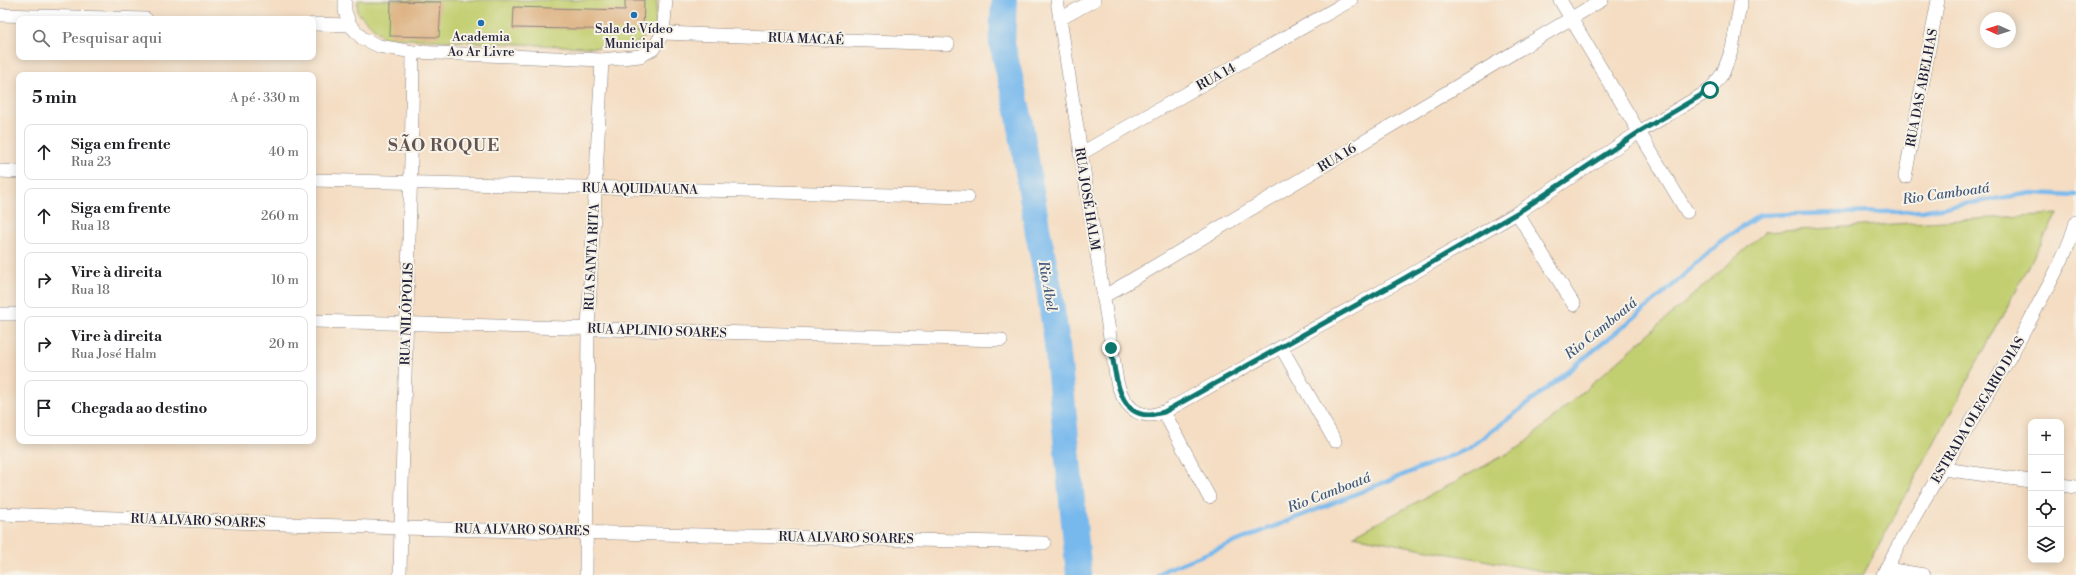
<!DOCTYPE html>
<html lang="pt">
<head>
<meta charset="utf-8">
<style>
	body { margin:0; font-family:"Libre Bodoni",serif; background:#f6f6f6; color:#202124 }
	.controls { position:absolute; right:12px; bottom:12px; display:grid; overflow:hidden; border-radius:8px; box-shadow:0 2px 10px #0003 }
	.controls button { width:36px; height:36px; display:grid; place-items:center; padding:0; border:0; border-bottom:1px solid #e0e0e0; background:#fff; color:#202124; font:20px sans-serif }
	.compass { position:absolute; left:1980px; top:12px; width:36px; height:36px; border-radius:50%; background:#fff; box-shadow:0 2px 10px #0003; rotate:273deg }
	.stop { position:absolute; width:12px; height:12px; margin:-9px; border:3px solid #0f766e; border-radius:50%; background:#fff }
	.stop.end { background:#0f766e; border-color:#fff; box-shadow:0 1px 4px #0008 }
	.list { margin:0; padding:0; list-style:none }
	h2 { display:flex; justify-content:space-between; align-items:center; height:52px; margin:0; padding:0 16px; font-size:17px }
	h2 small { font-size:13px; font-weight:400; color:#757577 }
	.list li { display:grid; grid-template-columns:26px 1fr auto; gap:12px; align-items:center; box-sizing:border-box; height:56px; margin:0 8px 8px; padding:0 8px; border:1px solid #e0e0e0; border-radius:8px }
	.list b { display:block; font-size:15px; white-space:nowrap }
	.list p { margin:0; font-size:13px; white-space:nowrap; color:#757577 }
	.list em { font-size:13px; font-style:normal; color:#757577 }
	.icon { flex:none; width:22px; height:22px; fill:none; stroke:currentColor; stroke-width:2; stroke-linecap:round; stroke-linejoin:round }
	.map { position:relative; flex:none; width:2076px; height:575px; overflow:hidden }
	.search { position:absolute; background:#fff; box-shadow:0 2px 10px #0003; left:16px; top:16px; width:300px; height:44px; display:flex; align-items:center; gap:10px; box-sizing:border-box; padding:0 14px; border-radius:8px; color:#757577; font-size:15px }
	.panel { position:absolute; background:#fff; box-shadow:0 2px 10px #0003; left:16px; top:72px; width:300px; height:372px; border-radius:8px }
	.map>svg:first-child { display:block }
	.green { fill:#c2cf71; stroke:#727856 }
	.lines { fill:none; stroke-linecap:round; stroke-linejoin:round }
	.stream { stroke:#78b9ed; stroke-width:4.5 }
	.river { stroke:#78b9ed; stroke-width:26 }
	.building { fill:#dcaf7e }
	.street-casing { stroke:#8b807e; stroke-width:14 }
	.street { stroke:#fff; stroke-width:13 }
	.route { stroke:#0f766e; stroke-width:5 }
	.poi-dot { fill:#1f6fb2; stroke:#f7f3e8; stroke-width:1.5 }
	.labels { text-anchor:middle; dominant-baseline:central; stroke-width:4; stroke-linejoin:round; paint-order:stroke }
	.poi-label { font-size:13px; fill:#22223b; stroke:#f7f3e8 }
	.street-label { font-size:13px; fill:#22223b; stroke:#f7f3e8 }
	.water-label { font-size:14px; font-style:italic; fill:#405779; stroke:#f7f3e8 }
	.district-label { font-size:17px; font-weight:bold; letter-spacing:1px; fill:#635352; stroke:#f7f3e8 }
</style>
</head>
<body>
<div class="map">
<svg width="2076" height="575" viewBox="0 0 2076 575">
	<rect width="100%" height="100%" fill="#f7f3e8"/>
	<filter id="ink" filterUnits="userSpaceOnUse"><feTurbulence type="fractalNoise" baseFrequency=".025" numOctaves="2"/><feDisplacementMap in="SourceGraphic" scale="8" xChannelSelector="R" yChannelSelector="G"/><feConvolveMatrix kernelMatrix="1 2 1 2 8 2 1 2 1" color-interpolation-filters="sRGB"/></filter>
	<filter id="wash" filterUnits="userSpaceOnUse"><feTurbulence type="fractalNoise" baseFrequency=".012" numOctaves="4" result="noise"/><feDisplacementMap in="SourceGraphic" scale="16" xChannelSelector="R" yChannelSelector="G"/><feGaussianBlur stdDeviation="0.9" result="paint"/><feColorMatrix in="noise" values="0 0 0 0 0 0 0 0 0 0 0 0 0 0 0 0 0 1.4 0 .05"/><feComposite in="paint" operator="in"/></filter>
	<g filter="url(#wash)">
		<rect width="100%" height="100%" fill="#f4ddc2"/>
		<g class="green">
			<polygon points="358,0 657,0 655,29 629,49 384,38 357,12"/>
			<polygon points="2057,214 1863,575 1564,575 1353,536 1520,447 1765,232"/>
		</g>
		<g class="lines">
			<polyline class="stream" points="1158,575 1165,570 1468,449 1530,402 1662,295 1722,240 1760,215 1922,211 2031,193 2076,195"/>
			<polyline class="river" points="1004,0 1002,44 1018,110 1038,233 1048,282 1057,344 1079,575"/>
		</g>
		<g id="blocks">
			<g class="building">
				<polygon points="625,0 644,0 643,30 513,28 514,7 625,10"/>
				<polygon points="391,1 441,2 439,37 390,36"/>
			</g>
		</g>
	</g>
	<g filter="url(#ink)">
		<use href="#blocks" fill-opacity="0" stroke="#8b807e" stroke-width="1"/>
		<g class="lines">
			<defs>
				<g id="street">
					<polyline points="345,0 345,11 350,25 362,38 379,46 413,52 602,60 640,56 653,49 663,33 666,0"/>
					<path d="M1057 0 1117 382C1121 396 1130 414 1148 415 1152 416 1159 413 1164 412L1405 278 1517 213 1639 132 1710 90 1723 73 1732 49 1741 0"/>
					<polyline points="1560,0 1687,212"/>
					<polyline points="0,15 146,19"/>
					<polyline points="1060,19 1094,0"/>
					<polyline points="313,24 350,25"/>
					<polyline points="663,33 948,44"/>
					<polyline points="1080,154 1351,0"/>
					<polyline points="0,171 19,172"/>
					<polyline points="1905,177 1938,0"/>
					<polyline points="313,180 968,197"/>
					<polyline points="1517,213 1574,305"/>
					<polyline points="1103,297 1602,0"/>
					<polyline points="0,314 19,314"/>
					<polyline points="313,321 1001,340"/>
					<polyline points="1281,347 1335,441"/>
					<polyline points="1164,412 1209,497"/>
					<polyline points="1943,469 2031,481"/>
					<polyline points="2061,485 2076,487"/>
					<polyline points="0,514 401,528 1044,543"/>
					<polyline points="1886,569 1924,575"/>
					<path d="M400 575C403 401 411 226 413 52"/>
					<polyline points="586,575 588,329 602,60"/>
					<path d="M1883 575C1929 483 1990 399 2037 307 2052 279 2068 252 2076 222"/>
				</g>
			</defs>
			<use href="#street" class="street-casing"/>
			<use href="#street" class="street"/>
		</g>
	</g>
	<g class="lines" filter="url(#ink)">
		<path class="route" d="M1111 348C1115 369 1117 415 1148 415 1153 415 1159 413 1164 412L1405 278 1517 213 1639 132 1710 90"/>
	</g>
	<g class="poi-dot">
		<circle cx="634" cy="15" r="4"/>
		<circle cx="481" cy="23" r="4"/>
	</g>
	<g class="labels">
		<g class="poi-label">
			<text x="634" y="29">Sala de Vídeo<tspan x="634" dy="15">Municipal</tspan></text>
			<text x="481" y="37">Academia<tspan x="481" dy="15">Ao Ar Livre</tspan></text>
		</g>
		<g class="street-label">
			<text transform="translate(806 39) rotate(2)">RUA MACAÉ</text>
			<text transform="translate(1216 77) rotate(-29)">RUA 14</text>
			<text transform="translate(1922 88) rotate(-79)">RUA DAS ABELHAS</text>
			<text transform="translate(1337 158) rotate(-31)">RUA 16</text>
			<text transform="translate(640 189) rotate(1)">RUA AQUIDAUANA</text>
			<text transform="translate(1087 199) rotate(81)">RUA JOSÉ HALM</text>
			<text transform="translate(592 257) rotate(-87)">RUA SANTA RITA</text>
			<text transform="translate(407 314) rotate(-88)">RUA NILÓPOLIS</text>
			<text transform="translate(657 331) rotate(2)">RUA APLINIO SOARES</text>
			<text transform="translate(1978 410) rotate(-59)">ESTRADA OLEGARIO DIAS</text>
			<text transform="translate(198 521) rotate(2)">RUA ALVARO SOARES</text>
			<text transform="translate(522 530) rotate(1)">RUA ALVARO SOARES</text>
			<text transform="translate(846 538) rotate(1)">RUA ALVARO SOARES</text>
		</g>
		<g class="water-label">
			<text transform="translate(1946 194) rotate(-8)">Rio Camboatá</text>
			<text transform="translate(1047 286) rotate(80)">Rio Abel</text>
			<text transform="translate(1601 329) rotate(-39)">Rio Camboatá</text>
			<text transform="translate(1329 493) rotate(-21)">Rio Camboatá</text>
		</g>
		<g class="district-label">
			<text x="444" y="146">SÃO ROQUE</text>
		</g>
	</g>
</svg>
<div class="controls">
<button>+</button>
<button>−</button>
<button><svg class="icon" aria-label="locate" viewBox="0 0 24 24"><circle cx="12" cy="12" r="6"/><path d="M12 2v4M12 18v4M2 12h4M18 12h4"/></svg></button>
<button><svg class="icon" aria-label="layers" viewBox="0 0 24 24"><path d="M12 4l9 5-9 5-9-5zM3 14l9 5 9-5"/></svg></button>
</div>
<svg class="compass" viewBox="-18 -18 36 36"><path d="M0-13l5 13h-10z" fill="#e53935"/><path d="M0 13l5-13h-10z" fill="#757577"/></svg>
<div class="stop" style="left:1710px;top:90px"></div>
<div class="stop end" style="left:1111px;top:348px"></div>
<div class="search"><svg class="icon" aria-label="search" viewBox="0 0 24 24"><circle cx="10" cy="10" r="6"/><path d="M15 15l6 6"/></svg>Pesquisar aqui</div>
<section class="panel">
<h2>5 min<small>A pé · 330 m</small></h2>
<ul class="list">
<li><svg class="icon" aria-label="ahead" viewBox="0 0 24 24"><path d="M12 20V5M6 11l6-6 6 6"/></svg><div><b>Siga em frente</b><p>Rua 23</p></div><em>40 m</em></li>
<li><svg class="icon" aria-label="ahead" viewBox="0 0 24 24"><path d="M12 20V5M6 11l6-6 6 6"/></svg><div><b>Siga em frente</b><p>Rua 18</p></div><em>260 m</em></li>
<li><svg class="icon" aria-label="right" viewBox="0 0 24 24"><path d="M7 20v-9h11M14 6l5 5-5 5"/></svg><div><b>Vire à direita</b><p>Rua 18</p></div><em>10 m</em></li>
<li><svg class="icon" aria-label="right" viewBox="0 0 24 24"><path d="M7 20v-9h11M14 6l5 5-5 5"/></svg><div><b>Vire à direita</b><p>Rua José Halm</p></div><em>20 m</em></li>
<li><svg class="icon" aria-label="arrive" viewBox="0 0 24 24"><path d="M6 21V4h12l-3 4 3 4H6"/></svg><div><b>Chegada ao destino</b></div></li>
</ul>
</section>
</div>
</body>
</html>
